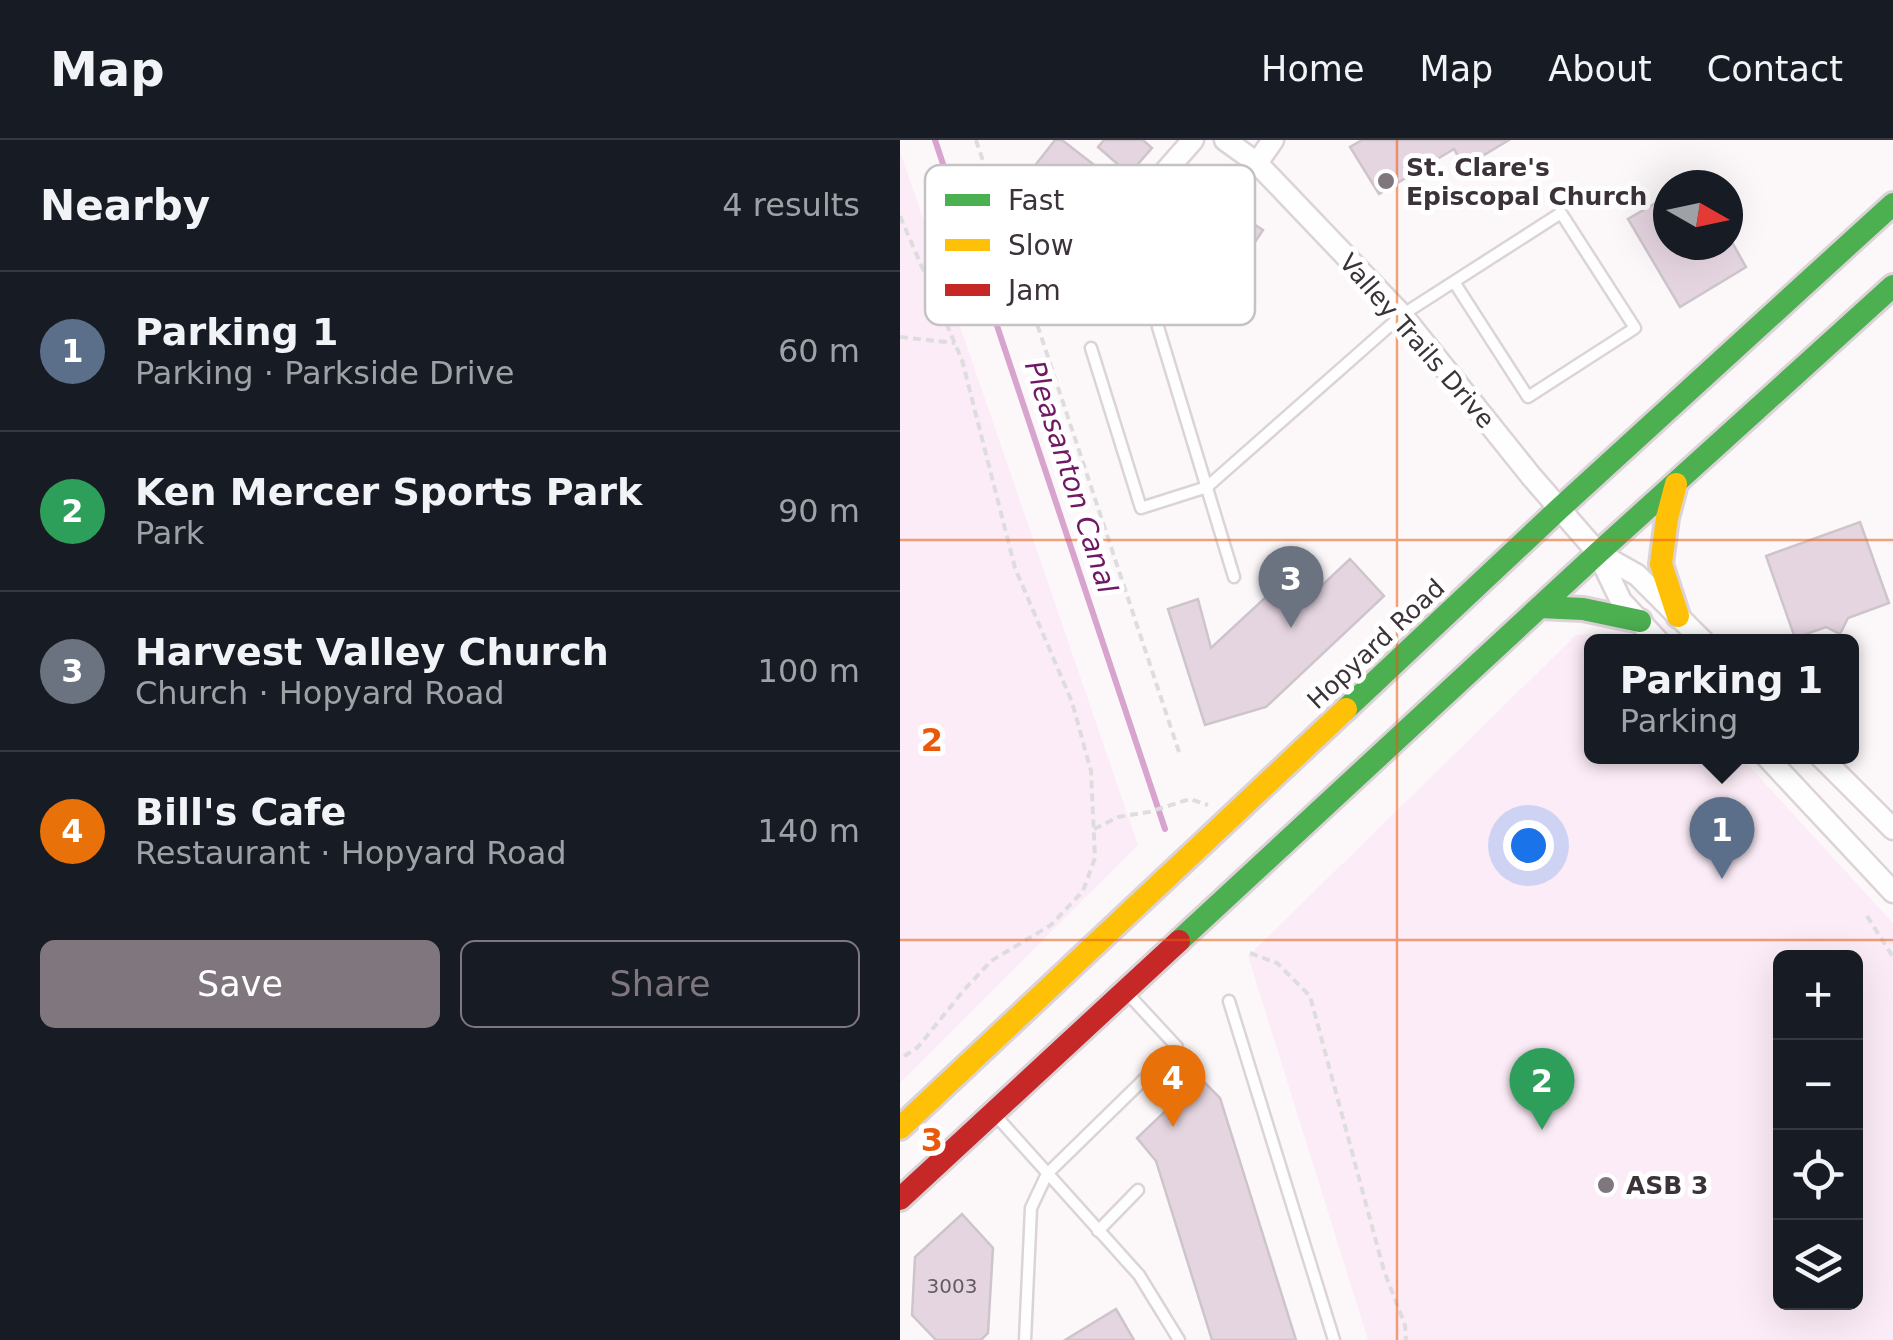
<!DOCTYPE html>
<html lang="en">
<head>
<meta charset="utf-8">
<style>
	body { margin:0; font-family:"DejaVu Sans",sans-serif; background:#20242c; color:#f1f3f6 }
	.controls { position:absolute; right:30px; bottom:30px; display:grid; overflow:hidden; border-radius:15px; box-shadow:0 10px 40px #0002 }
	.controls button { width:90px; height:90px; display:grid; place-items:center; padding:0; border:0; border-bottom:2px solid #363941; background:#171b24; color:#f1f3f6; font:50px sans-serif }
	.compass { position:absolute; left:753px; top:30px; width:90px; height:90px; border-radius:50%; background:#171b24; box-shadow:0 10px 40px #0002; rotate:99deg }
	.you { position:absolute; left:628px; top:705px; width:35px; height:35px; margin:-25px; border:8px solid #fff; border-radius:50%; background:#1a73e8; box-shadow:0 0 0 15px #1a73e833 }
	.badge { display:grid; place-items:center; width:65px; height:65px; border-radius:50%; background:#7f777d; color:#fff; font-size:32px; font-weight:700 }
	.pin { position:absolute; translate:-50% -82px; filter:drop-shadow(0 2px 5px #0008) }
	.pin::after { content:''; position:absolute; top:52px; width:35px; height:30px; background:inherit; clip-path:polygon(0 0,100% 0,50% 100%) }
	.popup { position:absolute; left:684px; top:494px; width:275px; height:130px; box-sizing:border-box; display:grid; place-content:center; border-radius:15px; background:#171b24; filter:drop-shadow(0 2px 8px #0005); font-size:32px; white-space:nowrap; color:#9ea1a6 }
	.popup b { font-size:38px; color:#f1f3f6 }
	.popup::after { content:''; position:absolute; left:50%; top:100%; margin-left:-20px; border:20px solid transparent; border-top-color:#171b24 }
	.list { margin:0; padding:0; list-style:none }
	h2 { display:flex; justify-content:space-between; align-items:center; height:130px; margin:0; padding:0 40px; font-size:42px }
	h2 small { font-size:32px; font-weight:400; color:#9ea1a6 }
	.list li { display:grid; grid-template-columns:65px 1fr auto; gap:30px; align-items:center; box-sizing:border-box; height:160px; padding:0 40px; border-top:2px solid #363941 }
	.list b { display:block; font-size:38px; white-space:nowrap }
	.list p { margin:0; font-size:32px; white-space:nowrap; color:#9ea1a6 }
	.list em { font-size:32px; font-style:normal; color:#9ea1a6 }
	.actions { display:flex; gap:20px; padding:30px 40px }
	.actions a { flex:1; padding:22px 0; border:2px solid #7f777d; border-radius:15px; text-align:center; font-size:35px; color:#7f777d }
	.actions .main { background:#7f777d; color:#fff }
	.icon { flex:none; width:55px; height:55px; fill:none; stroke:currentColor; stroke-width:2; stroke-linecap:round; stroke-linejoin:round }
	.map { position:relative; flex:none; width:993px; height:1200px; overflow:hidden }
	header { display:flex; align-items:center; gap:60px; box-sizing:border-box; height:140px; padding:0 50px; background:#171b24; border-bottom:2px solid #363941 }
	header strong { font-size:48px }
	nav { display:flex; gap:55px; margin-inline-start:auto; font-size:35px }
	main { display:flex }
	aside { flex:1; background:#171b24 }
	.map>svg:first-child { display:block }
	.green { fill:#fcecf7; fill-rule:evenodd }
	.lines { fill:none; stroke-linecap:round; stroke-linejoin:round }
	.stream { stroke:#d8a3cc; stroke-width:6 }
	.building { fill:#e5d5e1; stroke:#cdc5ca; stroke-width:2.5 }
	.lane-casing { stroke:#dbd3d8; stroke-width:15 }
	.street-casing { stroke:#dbd3d8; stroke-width:25 }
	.fast-casing { stroke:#dbd3d8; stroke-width:28 }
	.slow-casing { stroke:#dbd3d8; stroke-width:28 }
	.jam-casing { stroke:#dbd3d8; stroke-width:28 }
	.path { stroke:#deddde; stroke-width:4; stroke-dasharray:8 5; stroke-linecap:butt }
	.lane { stroke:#fffefe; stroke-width:10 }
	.street { stroke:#fffefe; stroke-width:20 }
	.fast { stroke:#4caf50; stroke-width:22 }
	.slow { stroke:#ffc107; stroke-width:22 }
	.jam { stroke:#c62828; stroke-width:22 }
	.grid { fill:none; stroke:#e8590c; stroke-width:2.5; stroke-opacity:0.55 }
	.poi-dot { fill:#7f777d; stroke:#fff; stroke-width:4 }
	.labels { text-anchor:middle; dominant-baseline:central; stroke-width:10; stroke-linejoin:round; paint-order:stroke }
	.number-label { font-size:20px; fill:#665b63 }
	.poi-label { font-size:25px; font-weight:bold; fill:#3c3239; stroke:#fff; text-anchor:start }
	.street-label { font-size:25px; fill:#3c3239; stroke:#fff }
	.water-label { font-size:28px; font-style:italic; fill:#701863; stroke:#fff }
	.key { fill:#fff; stroke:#c4c2c4; stroke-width:2.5 }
	.key-label { font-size:28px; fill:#3c3239 }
	.grid-label { font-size:32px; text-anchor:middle; font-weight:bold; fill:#e8590c; stroke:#fff; stroke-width:10; stroke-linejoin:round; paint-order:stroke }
</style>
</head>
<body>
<header>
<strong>Map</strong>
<nav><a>Home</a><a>Map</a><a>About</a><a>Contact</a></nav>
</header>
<main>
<aside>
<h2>Nearby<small>4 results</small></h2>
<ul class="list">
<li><span class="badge" style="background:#5c6f8a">1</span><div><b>Parking 1</b><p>Parking · Parkside Drive</p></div><em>60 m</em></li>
<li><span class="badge" style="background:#2e9e5b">2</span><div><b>Ken Mercer Sports Park</b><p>Park</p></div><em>90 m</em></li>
<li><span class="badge" style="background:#6b7280">3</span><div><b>Harvest Valley Church</b><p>Church · Hopyard Road</p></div><em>100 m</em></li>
<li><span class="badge" style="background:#e8710a">4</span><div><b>Bill's Cafe</b><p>Restaurant · Hopyard Road</p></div><em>140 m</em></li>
</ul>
<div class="actions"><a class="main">Save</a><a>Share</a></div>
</aside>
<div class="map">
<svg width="993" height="1200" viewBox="0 0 993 1200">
	<rect width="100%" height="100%" fill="#fcf8fa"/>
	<g class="green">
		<polygon points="0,11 238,705 0,943"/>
		<path d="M726 491 735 501 692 502V616L841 617 993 783V1200H468L348 816 676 495ZM881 818H956V1162H881Z"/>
	</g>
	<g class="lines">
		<polyline class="stream" points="35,0 265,689"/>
	</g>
	<g class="building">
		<polygon points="155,0 162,0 202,31 178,62 133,28"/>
		<polygon points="204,0 243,0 252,8 229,34 198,7"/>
		<polygon points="462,0 609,0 564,27 554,9 479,54 450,7"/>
		<polygon points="295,38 325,60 291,110 260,88"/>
		<polygon points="768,56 768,105 828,105 828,95 846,127 780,167 728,79"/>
		<polygon points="153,57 169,98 135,111 119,70"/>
		<polygon points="328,67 363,90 339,126 327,118 319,131 295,116"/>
		<polygon points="262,101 305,137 280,166 237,130"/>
		<polygon points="164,112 168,128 179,125 185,149 148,159 137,119"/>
		<polygon points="229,132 241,168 202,181 191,144"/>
		<polygon points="960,382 989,463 948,478 940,494 926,487 895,498 866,416"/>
		<polygon points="450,419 484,456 366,567 305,585 268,469 298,459 311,508 379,445 399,467"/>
		<polygon points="300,938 320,958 396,1200 312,1200 256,1021 237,998"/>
		<polygon points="62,1074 93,1108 88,1193 81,1200 36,1200 12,1175 15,1117"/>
		<polygon points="216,1169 234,1200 165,1200"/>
	</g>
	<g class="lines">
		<defs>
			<g id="lane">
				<polyline points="258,187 334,437"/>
				<polyline points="191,208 241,368 307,347 502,175 661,73 735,188 628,257 554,142"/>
				<polyline points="329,861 434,1200"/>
				<polyline points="97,977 239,1135 279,1200"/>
				<polyline points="198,1091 238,1050"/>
				<polyline points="125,1200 131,1068 147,1034 277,907 228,854"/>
			</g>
			<g id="street">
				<polyline points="325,0 357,23 502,175 631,336 698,413 721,461 759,502"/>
				<polyline points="357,23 373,0"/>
				<polyline points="209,91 242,58 293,0"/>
				<polyline points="698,413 737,435 804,502"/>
				<polyline points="866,616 993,752"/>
				<polyline points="920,616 993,689"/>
			</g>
			<g id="fast">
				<polyline points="640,467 683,469 740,481"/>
				<polyline points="446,569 659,369 993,64"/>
				<polyline points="279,801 698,413 993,146"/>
			</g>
			<g id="slow">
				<polyline points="776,344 767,378 761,424 778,476"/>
				<polyline points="0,988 446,569"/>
			</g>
			<polyline id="jam" points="0,1059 279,801"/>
		</defs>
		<use href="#lane" class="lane-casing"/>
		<use href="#street" class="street-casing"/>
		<use href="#fast" class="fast-casing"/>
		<use href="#slow" class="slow-casing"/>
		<use href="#jam" class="jam-casing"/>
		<g class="path">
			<polyline points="76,0 280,615"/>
			<polyline points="0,76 62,220 115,428 172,562 191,631 195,718 183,751 151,785 91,821 64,850 18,907 0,919"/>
			<polyline points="0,197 55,203"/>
			<polyline points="194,689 218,677 249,672 290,659 308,665"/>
			<polyline points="967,776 993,817"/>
			<polyline points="350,813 377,823 410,856 484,1131 505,1185 506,1200"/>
		</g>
		<use href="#lane" class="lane"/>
		<use href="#street" class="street"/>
		<use href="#fast" class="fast"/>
		<use href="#slow" class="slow"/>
		<use href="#jam" class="jam"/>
	</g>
	<path class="grid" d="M497 0V1200M0 400H993M0 800H993"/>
	<g class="poi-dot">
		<circle cx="486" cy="41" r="10"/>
		<circle cx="706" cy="1045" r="10"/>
	</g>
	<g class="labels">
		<g class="number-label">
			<text x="52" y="1146">3003</text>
		</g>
		<g class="poi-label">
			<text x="506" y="27">St. Clare's<tspan x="506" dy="29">Episcopal Church</tspan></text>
			<text x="726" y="1045">ASB 3</text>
		</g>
		<g class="street-label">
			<text transform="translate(517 201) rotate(49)">Valley Trails Drive</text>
			<text transform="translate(476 504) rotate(-43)">Hopyard Road</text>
		</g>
		<g class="water-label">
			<text transform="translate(171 337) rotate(72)">Pleasanton Canal</text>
		</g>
	</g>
	<rect x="25" y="25" width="330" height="160" rx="15" class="key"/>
	<rect x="45" y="54" width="45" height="12" fill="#4caf50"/>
	<rect x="45" y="99" width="45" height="12" fill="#ffc107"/>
	<rect x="45" y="144" width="45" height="12" fill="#c62828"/>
	<g class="key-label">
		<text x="108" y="70">Fast</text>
		<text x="108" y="115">Slow</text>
		<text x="108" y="160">Jam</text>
	</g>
	<g class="grid-label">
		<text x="32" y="611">2</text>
		<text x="32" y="1011">3</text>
	</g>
</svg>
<div class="controls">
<button>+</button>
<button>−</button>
<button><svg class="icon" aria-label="locate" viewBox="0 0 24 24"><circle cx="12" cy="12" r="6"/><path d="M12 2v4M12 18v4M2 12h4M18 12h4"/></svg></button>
<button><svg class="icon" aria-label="layers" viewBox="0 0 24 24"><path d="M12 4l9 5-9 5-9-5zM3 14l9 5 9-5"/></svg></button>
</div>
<svg class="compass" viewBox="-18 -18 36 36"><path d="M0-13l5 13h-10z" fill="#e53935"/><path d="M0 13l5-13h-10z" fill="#9ea1a6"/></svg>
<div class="you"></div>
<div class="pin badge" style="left:822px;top:739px;background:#5c6f8a">1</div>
<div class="popup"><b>Parking 1</b>Parking</div>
<div class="pin badge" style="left:642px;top:990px;background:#2e9e5b">2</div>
<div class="pin badge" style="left:391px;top:488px;background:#6b7280">3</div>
<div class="pin badge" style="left:273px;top:987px;background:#e8710a">4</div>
</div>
</main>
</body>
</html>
